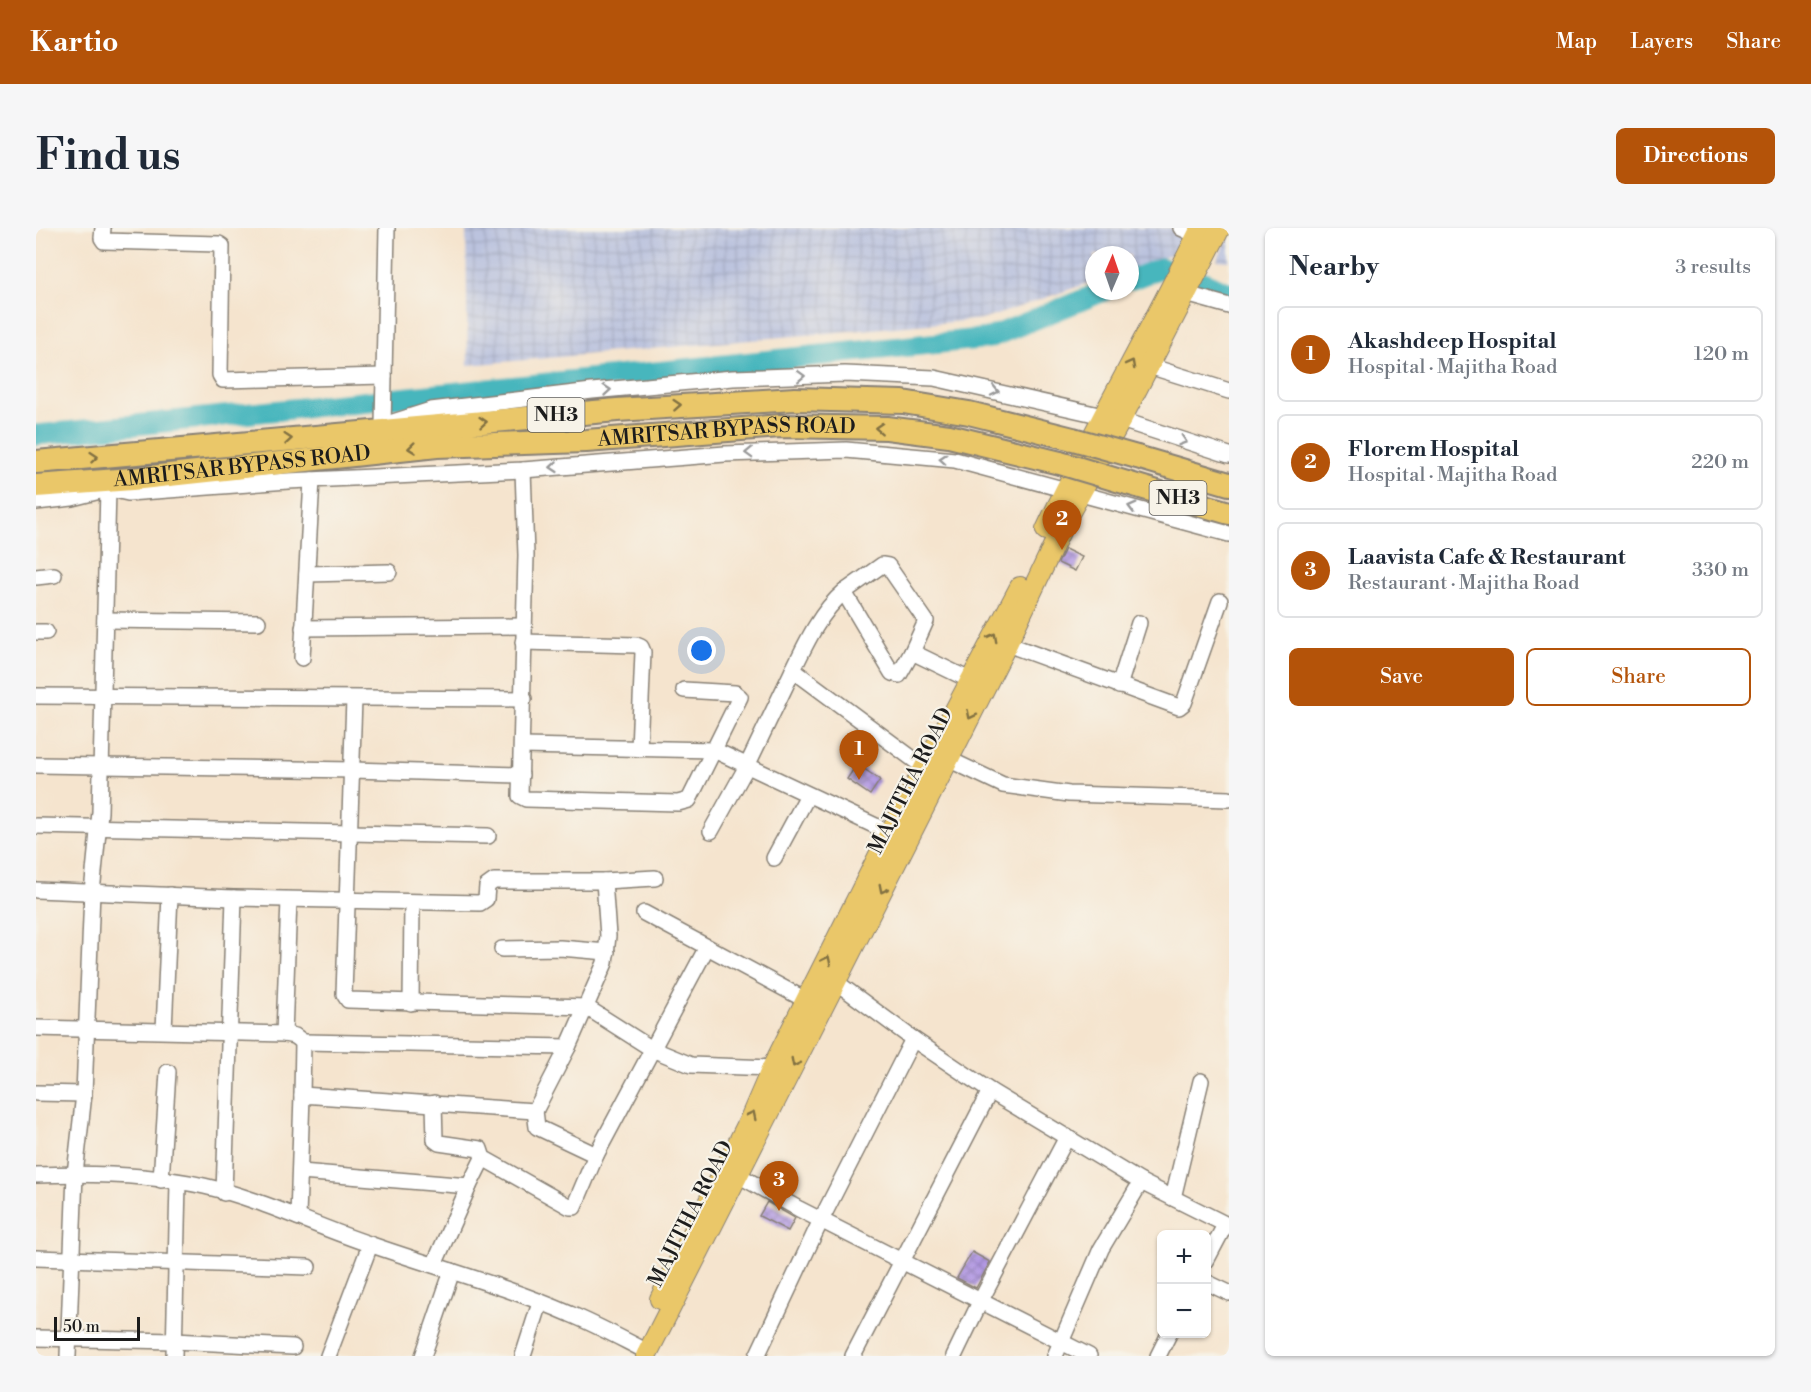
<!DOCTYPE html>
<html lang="en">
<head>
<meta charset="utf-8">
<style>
	body { margin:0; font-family:"Libre Bodoni",serif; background:#f6f6f7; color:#1f2937 }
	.controls { position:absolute; right:18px; bottom:18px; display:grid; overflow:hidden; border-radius:9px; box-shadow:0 2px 4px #0004 }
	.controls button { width:54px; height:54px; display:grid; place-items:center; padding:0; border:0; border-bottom:2px solid #e0e1e3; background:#fff; color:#1f2937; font:30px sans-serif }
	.compass { position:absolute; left:1049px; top:18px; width:54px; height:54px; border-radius:50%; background:#fff; box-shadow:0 2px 4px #0004; rotate:2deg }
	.scale { position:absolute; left:18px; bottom:15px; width:86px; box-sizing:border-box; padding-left:6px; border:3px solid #1c1c1c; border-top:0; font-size:16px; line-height:21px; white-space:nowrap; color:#1c1c1c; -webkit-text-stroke:4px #f7f3e8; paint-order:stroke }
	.you { position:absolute; left:666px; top:423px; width:21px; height:21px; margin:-15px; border:4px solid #fff; border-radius:50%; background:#1a73e8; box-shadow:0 0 0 9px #1a73e833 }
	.badge { display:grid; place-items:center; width:39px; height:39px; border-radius:50%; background:#b45309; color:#fff; font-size:20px; font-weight:700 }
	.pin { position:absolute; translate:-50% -50px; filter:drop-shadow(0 2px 3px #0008) }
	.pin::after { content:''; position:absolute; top:32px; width:21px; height:18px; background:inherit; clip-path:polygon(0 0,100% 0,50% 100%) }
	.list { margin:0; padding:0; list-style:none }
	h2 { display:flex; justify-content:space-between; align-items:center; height:78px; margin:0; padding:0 24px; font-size:26px }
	h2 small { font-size:20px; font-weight:400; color:#747a83 }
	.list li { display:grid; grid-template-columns:39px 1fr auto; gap:18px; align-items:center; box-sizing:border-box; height:96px; margin:0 12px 12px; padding:0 12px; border:2px solid #e0e1e3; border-radius:9px }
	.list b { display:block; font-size:22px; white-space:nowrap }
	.list p { margin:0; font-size:20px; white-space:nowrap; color:#747a83 }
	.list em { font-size:20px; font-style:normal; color:#747a83 }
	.actions { display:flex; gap:12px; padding:18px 24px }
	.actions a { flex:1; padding:14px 0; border:2px solid #b45309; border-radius:9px; text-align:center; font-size:21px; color:#b45309 }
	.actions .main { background:#b45309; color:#fff }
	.map { position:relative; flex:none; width:1193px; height:1128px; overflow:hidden; border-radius:9px }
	header { display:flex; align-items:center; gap:36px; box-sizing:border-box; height:84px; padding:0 30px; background:#b45309; color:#fff }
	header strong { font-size:28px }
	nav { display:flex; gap:33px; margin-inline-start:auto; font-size:21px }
	.intro { display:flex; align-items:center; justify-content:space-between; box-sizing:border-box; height:144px; padding:0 36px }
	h1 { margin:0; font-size:42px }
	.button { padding:15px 27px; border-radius:9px; background:#b45309; color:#fff; font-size:21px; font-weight:700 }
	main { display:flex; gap:36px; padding:0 36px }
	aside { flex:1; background:#fff; border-radius:9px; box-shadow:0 2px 4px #0004 }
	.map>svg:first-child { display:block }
	.industrial { fill:url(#industrial-grid) }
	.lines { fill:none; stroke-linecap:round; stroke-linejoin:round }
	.river { stroke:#46b6bd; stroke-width:21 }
	.building { fill:url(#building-cross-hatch) }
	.minor-casing { stroke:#888075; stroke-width:18 }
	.major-casing { stroke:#888075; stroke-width:22 }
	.highway-casing { stroke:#888075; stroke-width:26 }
	.minor { stroke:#fff; stroke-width:15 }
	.major { stroke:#eac769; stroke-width:20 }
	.highway { stroke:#eac769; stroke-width:22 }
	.highway-bridge-casing { stroke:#888075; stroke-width:26; stroke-linecap:butt }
	.highway-bridge { stroke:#eac769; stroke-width:22 }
	.oneway { stroke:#837242 }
	.oneway2 { stroke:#999 }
	.labels { text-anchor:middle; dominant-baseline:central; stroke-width:4.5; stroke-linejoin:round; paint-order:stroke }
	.shield { fill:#f7f3e8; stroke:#5e5c59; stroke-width:1.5 }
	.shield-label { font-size:20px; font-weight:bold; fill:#1c1c1c }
	.street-label { font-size:21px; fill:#1c1c1c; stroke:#f7f3e8 }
</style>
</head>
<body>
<header>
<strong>Kartio</strong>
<nav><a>Map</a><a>Layers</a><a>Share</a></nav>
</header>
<div class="intro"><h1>Find us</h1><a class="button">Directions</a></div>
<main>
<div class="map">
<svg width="1193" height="1128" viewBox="0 0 1193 1128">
	<defs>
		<pattern id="industrial-grid" width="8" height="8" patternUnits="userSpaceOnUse" patternTransform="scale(1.5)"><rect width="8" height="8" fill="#bbc3de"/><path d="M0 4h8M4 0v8" fill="none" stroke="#a0a7be"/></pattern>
		<pattern id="building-cross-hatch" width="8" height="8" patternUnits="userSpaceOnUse" patternTransform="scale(1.5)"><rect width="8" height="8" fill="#b299e3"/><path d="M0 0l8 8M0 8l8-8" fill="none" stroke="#907cb7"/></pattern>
	</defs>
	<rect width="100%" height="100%" fill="#f7f3e8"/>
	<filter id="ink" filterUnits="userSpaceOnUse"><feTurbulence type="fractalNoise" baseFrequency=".0167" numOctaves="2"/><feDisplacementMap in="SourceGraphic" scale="12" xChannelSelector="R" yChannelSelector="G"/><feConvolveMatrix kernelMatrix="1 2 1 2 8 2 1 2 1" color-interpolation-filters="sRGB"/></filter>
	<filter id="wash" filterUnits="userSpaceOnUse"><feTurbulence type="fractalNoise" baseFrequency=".008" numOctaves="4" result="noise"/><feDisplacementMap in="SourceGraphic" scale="24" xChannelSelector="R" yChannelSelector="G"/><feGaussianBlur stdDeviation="1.35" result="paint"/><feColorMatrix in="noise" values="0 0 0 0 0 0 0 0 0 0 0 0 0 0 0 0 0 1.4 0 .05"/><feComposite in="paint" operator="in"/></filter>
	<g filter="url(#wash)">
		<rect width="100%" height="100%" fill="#f5e4ce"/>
		<g class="industrial">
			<polygon points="430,0 1150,0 1140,25 1094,41 1094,27 1058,27 1058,53 949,91 432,137"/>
			<polygon points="1193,8 1193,33 1181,32"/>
		</g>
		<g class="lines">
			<g class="river">
				<polyline points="1094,52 1125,40 1171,55 1193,65"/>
				<polyline points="0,207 953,110 1068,63"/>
			</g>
		</g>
		<g id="blocks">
			<g class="building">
				<polygon points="1029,321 1046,329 1039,343 1022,335"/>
				<polygon points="821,536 844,552 834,567 811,551"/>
				<polygon points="731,974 759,990 752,1003 723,988"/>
				<polygon points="936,1024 954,1034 940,1060 921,1050"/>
			</g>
		</g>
	</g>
	<g filter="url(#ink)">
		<use href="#blocks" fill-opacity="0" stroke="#888075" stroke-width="1.5"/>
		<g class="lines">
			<defs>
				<g id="minor">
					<polyline points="67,0 66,10 68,13 183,16 186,18 184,147 187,152 348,148"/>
					<polyline points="1145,0 1169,11"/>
					<polyline points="1150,66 1193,78"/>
					<polyline points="1113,138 1193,163"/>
					<polyline points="354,195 395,182 556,163 697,150 809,146 898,150 1085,192 1193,227"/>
					<polyline points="347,198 351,0"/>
					<polyline points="487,242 490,327 484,568 490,571 642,575 653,572 704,469 699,465 648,462"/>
					<polyline points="65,259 92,265 252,253 487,242 689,226 810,222 919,232 1193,306"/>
					<polyline points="0,274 36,270 72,261 64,584 56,664 48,866 39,946 32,1128"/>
					<polyline points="271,346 353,344"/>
					<polyline points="0,349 18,347"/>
					<polyline points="808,364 846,337 852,338 890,393 876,424"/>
					<polyline points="69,392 222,394"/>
					<polyline points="267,400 487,398"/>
					<polyline points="0,404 10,404"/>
					<polyline points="487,414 600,417 605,419 607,424 603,521"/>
					<polyline points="971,416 1143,479 1148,475 1184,373"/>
					<polyline points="266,430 276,252"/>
					<polyline points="1083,458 1103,395"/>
					<polyline points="0,468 488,471"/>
					<polyline points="318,471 308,766 312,772 550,779 616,821 655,837 736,840"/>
					<polyline points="486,518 678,522 863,609"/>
					<polyline points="912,531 967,557 1033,566 1193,571"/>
					<polyline points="0,537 317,542 485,547"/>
					<path d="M896 545 757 442C770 415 785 383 808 364L856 445 863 447 876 424 944 457"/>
					<polyline points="0,598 452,608"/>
					<polyline points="675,603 711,538 757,442"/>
					<polyline points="738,630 772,567"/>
					<polyline points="0,662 198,670 444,675 450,671 451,658 458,653 568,653 619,650"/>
					<polyline points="608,685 779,777"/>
					<polyline points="466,721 524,720 571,724"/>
					<polyline points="800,754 877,811 954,863 1105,954 1193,998"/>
					<polyline points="375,775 376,675"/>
					<polyline points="0,800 248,806 259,808 267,814"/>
					<polyline points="128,802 134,667"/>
					<polyline points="248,806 253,672"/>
					<polyline points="0,865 48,866"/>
					<polyline points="266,867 267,814 532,819"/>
					<polyline points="398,875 399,912 403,915 444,921 447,930 534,979 538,979 560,927 501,899 499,883"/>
					<polyline points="560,927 671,719"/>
					<polyline points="265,944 433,958 447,930"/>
					<path d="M0 947C56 945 113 946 168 958 226 971 280 999 336 1017 402 1040 470 1058 534 1086 561 1097 586 1111 612 1124"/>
					<polyline points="702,947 763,981 1053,1128"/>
					<polyline points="125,952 132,844"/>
					<polyline points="188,965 198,670"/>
					<polyline points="1137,970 1165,853"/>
					<polyline points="262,989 266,867 499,883 532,819 569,735 572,708 568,653"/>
					<polyline points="0,1030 272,1039"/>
					<polyline points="1170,1033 1189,997"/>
					<polyline points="398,1037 433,958"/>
					<polyline points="1170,1054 1193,1065"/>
					<polyline points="0,1110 138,1113 257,1119"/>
					<polyline points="138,1128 142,955"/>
					<polyline points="292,1128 334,1017"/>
					<polyline points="387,1128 416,1043"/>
					<polyline points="487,1128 504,1075"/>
					<polyline points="721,1128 785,992 877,811"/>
					<polyline points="817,1128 954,863"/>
					<polyline points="918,1128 945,1072 1031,909"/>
					<polyline points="1019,1128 1065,1021 1105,954"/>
					<polyline points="1122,1128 1133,1106"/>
				</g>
				<g id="major">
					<path d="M1010 302C1058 200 1115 102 1165 0"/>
					<polyline points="624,1071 714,891 736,840 854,605 984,359"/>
					<polyline points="610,1128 971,416 1030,291 1085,192 1184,0"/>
				</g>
				<g id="highway">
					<polyline points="1101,229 1193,256"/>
					<polyline points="0,234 581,182 759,171 867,174 933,185 1037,211"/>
					<polyline points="1091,255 1193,285"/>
					<path id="s1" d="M0 258 96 251 401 218 550 213 744 198 851 200 913 208 1024 235"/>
				</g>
			</defs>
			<use href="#minor" class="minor-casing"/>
			<use href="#major" class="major-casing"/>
			<use href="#highway" class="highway-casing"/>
			<use href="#minor" class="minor"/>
			<use href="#major" class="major"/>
			<use href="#highway" class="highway"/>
			<defs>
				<g id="highway-bridge">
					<polyline points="1037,211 1101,229"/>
					<polyline points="1024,235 1091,255"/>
				</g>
			</defs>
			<use href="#highway-bridge" class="highway-bridge-casing"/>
			<use href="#highway-bridge" class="highway-bridge"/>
		</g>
		<defs><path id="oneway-chevron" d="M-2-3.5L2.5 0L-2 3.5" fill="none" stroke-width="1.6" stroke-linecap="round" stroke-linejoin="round" transform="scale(1.5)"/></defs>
		<g class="oneway">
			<use href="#oneway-chevron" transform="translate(1095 136) rotate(-62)"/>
			<use href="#oneway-chevron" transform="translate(641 177) rotate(-4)"/>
			<use href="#oneway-chevron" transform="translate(447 194) rotate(-5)"/>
			<use href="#oneway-chevron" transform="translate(843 200) rotate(-177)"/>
			<use href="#oneway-chevron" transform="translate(252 211) rotate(-5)"/>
			<use href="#oneway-chevron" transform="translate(376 220) rotate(174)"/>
			<use href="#oneway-chevron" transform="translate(58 229) rotate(-5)"/>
			<use href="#oneway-chevron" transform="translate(957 409) rotate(-62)"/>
			<use href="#oneway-chevron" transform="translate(935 487) rotate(117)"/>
			<use href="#oneway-chevron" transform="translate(847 661) rotate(117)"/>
			<use href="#oneway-chevron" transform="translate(791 732) rotate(-64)"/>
			<use href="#oneway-chevron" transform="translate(759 835) rotate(117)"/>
			<use href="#oneway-chevron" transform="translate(716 887) rotate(-64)"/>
		</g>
		<g class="oneway2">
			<use href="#oneway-chevron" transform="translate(765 148) rotate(-2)"/>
			<use href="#oneway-chevron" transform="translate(571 162) rotate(-5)"/>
			<use href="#oneway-chevron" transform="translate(959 163) rotate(12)"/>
			<use href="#oneway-chevron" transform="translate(1147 213) rotate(18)"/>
			<use href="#oneway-chevron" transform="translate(713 225) rotate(178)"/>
			<use href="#oneway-chevron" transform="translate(907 231) rotate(-175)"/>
			<use href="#oneway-chevron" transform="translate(518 239) rotate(175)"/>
			<use href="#oneway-chevron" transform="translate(1096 279) rotate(-165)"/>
		</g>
	</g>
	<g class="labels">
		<g class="shield">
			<rect x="491.5" y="170" width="57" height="34" rx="4.5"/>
			<rect x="1113.5" y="253" width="57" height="34" rx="4.5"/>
		</g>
		<g class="shield-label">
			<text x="520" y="187">NH3</text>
			<text x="1142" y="270">NH3</text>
		</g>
		<g class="street-label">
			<text stroke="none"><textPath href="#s1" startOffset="693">AMRITSAR BYPASS ROAD</textPath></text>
			<text stroke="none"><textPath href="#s1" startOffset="207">AMRITSAR BYPASS ROAD</textPath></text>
			<text transform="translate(875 553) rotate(-63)">MAJITHA ROAD</text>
			<text transform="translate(655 986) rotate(-63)">MAJITHA ROAD</text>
		</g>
	</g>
</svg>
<div class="controls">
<button>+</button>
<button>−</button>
</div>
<svg class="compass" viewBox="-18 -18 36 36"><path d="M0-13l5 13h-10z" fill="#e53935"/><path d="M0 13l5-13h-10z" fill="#747a83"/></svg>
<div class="scale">50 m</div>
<div class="you"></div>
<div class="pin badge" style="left:823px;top:552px">1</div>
<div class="pin badge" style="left:1026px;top:322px">2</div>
<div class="pin badge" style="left:743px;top:983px">3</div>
</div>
<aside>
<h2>Nearby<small>3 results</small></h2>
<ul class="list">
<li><span class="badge">1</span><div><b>Akashdeep Hospital</b><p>Hospital · Majitha Road</p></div><em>120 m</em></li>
<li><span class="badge">2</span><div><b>Florem Hospital</b><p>Hospital · Majitha Road</p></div><em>220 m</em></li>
<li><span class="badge">3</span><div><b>Laavista Cafe &amp; Restaurant</b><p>Restaurant · Majitha Road</p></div><em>330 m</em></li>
</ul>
<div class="actions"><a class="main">Save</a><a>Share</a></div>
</aside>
</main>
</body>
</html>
